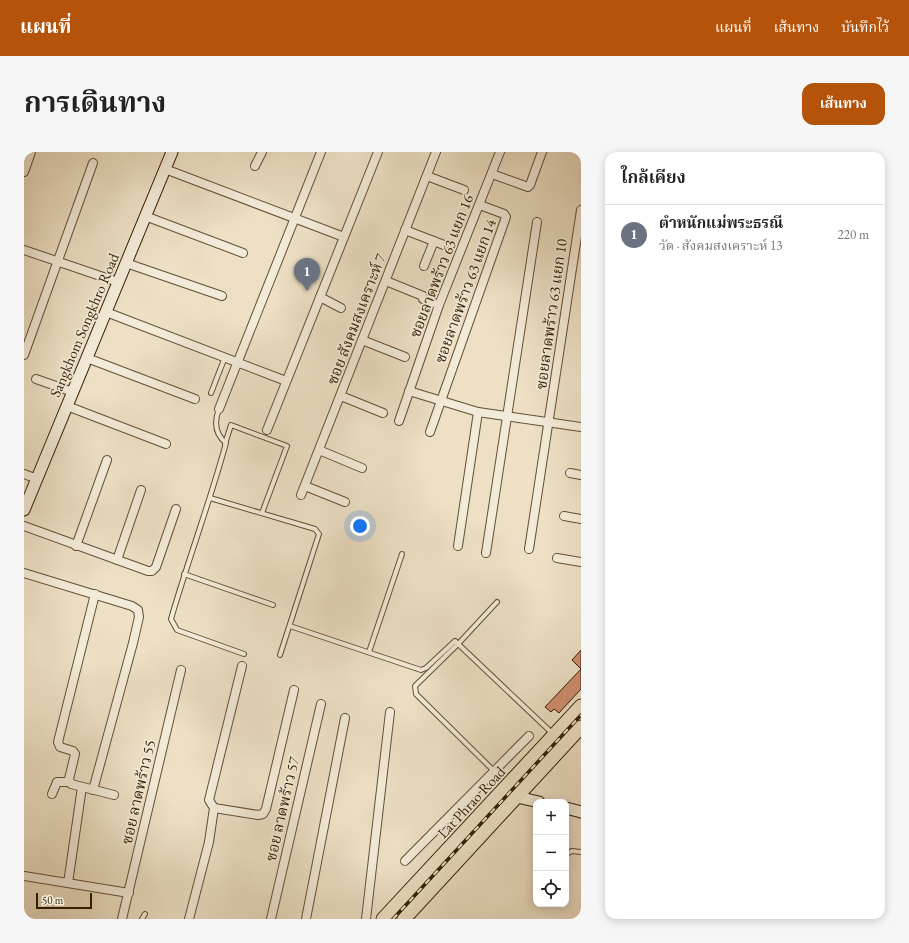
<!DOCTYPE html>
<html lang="th">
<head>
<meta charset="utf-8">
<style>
	body { margin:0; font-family:"EB Garamond","Noto Serif Thai",serif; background:#f6f6f6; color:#222 }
	.controls { position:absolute; right:12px; bottom:12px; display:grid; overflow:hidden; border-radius:8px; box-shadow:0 2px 10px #0003 }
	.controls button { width:36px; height:36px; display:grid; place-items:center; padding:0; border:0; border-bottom:1px solid #e0e0e0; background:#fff; color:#222; font:20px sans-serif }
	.scale { position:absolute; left:12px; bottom:10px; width:56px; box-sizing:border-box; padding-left:4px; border:2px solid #351f04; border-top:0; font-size:11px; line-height:14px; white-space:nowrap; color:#351f04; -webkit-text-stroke:3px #f3ebd9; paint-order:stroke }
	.you { position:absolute; left:336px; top:374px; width:14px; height:14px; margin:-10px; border:3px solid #fff; border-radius:50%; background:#1a73e8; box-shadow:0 0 0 6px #1a73e833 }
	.badge { display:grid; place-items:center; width:26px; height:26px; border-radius:50%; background:#b45309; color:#fff; font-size:13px; font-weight:700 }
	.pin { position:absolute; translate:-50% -33px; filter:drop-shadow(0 1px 2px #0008) }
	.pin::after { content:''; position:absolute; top:21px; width:14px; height:12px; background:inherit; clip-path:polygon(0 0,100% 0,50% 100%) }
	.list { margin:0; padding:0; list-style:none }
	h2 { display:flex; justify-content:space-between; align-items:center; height:52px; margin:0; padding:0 16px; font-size:17px }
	h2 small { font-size:13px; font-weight:400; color:#767676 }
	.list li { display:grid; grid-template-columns:26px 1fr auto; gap:12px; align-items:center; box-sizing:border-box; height:60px; padding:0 16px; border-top:1px solid #e0e0e0 }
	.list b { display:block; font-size:15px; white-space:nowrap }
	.list p { margin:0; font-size:13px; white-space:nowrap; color:#767676 }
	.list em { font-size:13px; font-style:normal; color:#767676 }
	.icon { flex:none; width:22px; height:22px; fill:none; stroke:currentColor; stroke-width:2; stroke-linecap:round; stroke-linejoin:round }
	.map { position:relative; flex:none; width:557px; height:767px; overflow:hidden; border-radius:12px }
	header { display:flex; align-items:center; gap:24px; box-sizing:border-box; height:56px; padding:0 20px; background:#b45309; color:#fff }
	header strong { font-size:19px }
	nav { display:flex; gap:22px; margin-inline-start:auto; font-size:14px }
	.intro { display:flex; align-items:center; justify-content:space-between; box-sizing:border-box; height:96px; padding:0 24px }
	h1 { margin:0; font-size:28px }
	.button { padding:10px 18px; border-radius:12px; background:#b45309; color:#fff; font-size:14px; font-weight:700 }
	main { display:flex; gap:24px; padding:0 24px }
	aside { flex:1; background:#fff; border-radius:12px; box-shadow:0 2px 10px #0003 }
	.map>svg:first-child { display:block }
	.building { fill:#d19070; stroke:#351f04 }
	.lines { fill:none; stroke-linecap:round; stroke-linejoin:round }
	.lane-casing { stroke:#634f34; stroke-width:6 }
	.street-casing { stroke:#634f34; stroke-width:10 }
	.secondary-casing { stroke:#351f04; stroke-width:13 }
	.primary-casing { stroke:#351f04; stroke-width:15 }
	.lane { stroke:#f3ebd9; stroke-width:4 }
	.street { stroke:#f3ebd9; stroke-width:8 }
	.secondary { stroke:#f3ebd9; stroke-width:11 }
	.primary { stroke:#ede0c5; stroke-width:13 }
	.rail-casing { stroke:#351f04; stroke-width:3.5 }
	.rail { stroke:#f3ebd9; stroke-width:2; stroke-dasharray:6; stroke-linecap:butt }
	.labels { text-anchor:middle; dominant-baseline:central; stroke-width:3.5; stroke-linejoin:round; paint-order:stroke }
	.street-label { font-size:15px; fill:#351f04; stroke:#f3ebd9 }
</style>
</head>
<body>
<header>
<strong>แผนที่</strong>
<nav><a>แผนที่</a><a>เส้นทาง</a><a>บันทึกไว้</a></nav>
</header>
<div class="intro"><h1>การเดินทาง</h1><a class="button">เส้นทาง</a></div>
<main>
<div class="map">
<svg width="557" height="767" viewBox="0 0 557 767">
	<rect width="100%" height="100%" fill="#ede0c5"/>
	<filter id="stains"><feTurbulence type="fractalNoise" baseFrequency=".005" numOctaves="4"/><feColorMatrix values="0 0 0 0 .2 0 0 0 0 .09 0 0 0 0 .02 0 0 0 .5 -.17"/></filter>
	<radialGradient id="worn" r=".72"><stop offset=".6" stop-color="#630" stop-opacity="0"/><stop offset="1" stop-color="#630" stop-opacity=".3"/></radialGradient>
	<polygon class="building" points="557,498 557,537 535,561 530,557 527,560 521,555 557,517 548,508"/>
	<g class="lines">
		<defs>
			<g id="lane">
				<polyline points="187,241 201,205"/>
				<path d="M195 257C190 270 191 282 202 291 186 350 164 408 147 467L153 478 220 502"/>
				<polyline points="201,292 207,273 263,294 238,361"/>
				<polyline points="186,346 291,377 295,382 256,503"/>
				<polyline points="160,422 249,453"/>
				<polyline points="266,474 397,518 402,516 431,489 528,581"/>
				<polyline points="345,500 378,402"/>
				<polyline points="470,619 392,542 391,534 435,491 473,450"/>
				<polyline points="542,702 548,699 557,700"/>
				<polyline points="118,767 121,762"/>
			</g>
			<g id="street">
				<polyline points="231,14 238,0"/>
				<polyline points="141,17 320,85"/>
				<polyline points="0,20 7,0"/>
				<polyline points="468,22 504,35 506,33 518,0"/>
				<polyline points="403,24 440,38"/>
				<polyline points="121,64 219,101"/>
				<polyline points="381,78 420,93"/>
				<polyline points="0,98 94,130"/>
				<polyline points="102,111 198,144"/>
				<polyline points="400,114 410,89"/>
				<polyline points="362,129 399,144 399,147 415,153"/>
				<polyline points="296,145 317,156"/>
				<polyline points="82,160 262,229"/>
				<polyline points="338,188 381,205"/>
				<polyline points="0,203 69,11"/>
				<polyline points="63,206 171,247"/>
				<polyline points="12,227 49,240"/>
				<polyline points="385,239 454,260 557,275"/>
				<polyline points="317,244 359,261"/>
				<polyline points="43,254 142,292"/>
				<polyline points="195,257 297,0"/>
				<polyline points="375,269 415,153 476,0"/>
				<polyline points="243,278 354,0"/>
				<polyline points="406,280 482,65 480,62 456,53"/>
				<polyline points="295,298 338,316"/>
				<polyline points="546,321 557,323"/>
				<polyline points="0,322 13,327"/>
				<polyline points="281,334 321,350"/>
				<polyline points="277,343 412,0"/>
				<polyline points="540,364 557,367"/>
				<polyline points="0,374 124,419 128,419 132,415 152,357"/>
				<polyline points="52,394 83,308"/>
				<polyline points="434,394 454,260"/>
				<polyline points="505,397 557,58"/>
				<polyline points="462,401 513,70"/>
				<polyline points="533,406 557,410"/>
				<polyline points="93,408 117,338"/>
				<polyline points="0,421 108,454 114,458 115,465 109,491 69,638"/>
				<polyline points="71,442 34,590 36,595 49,599 51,602 45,627 47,632 90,643"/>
				<polyline points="28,642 33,630 45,630"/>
				<polyline points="190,656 234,663 239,662 242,657 270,538"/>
				<polyline points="381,709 505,584"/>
				<polyline points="0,724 105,741"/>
				<polyline points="44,731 58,635"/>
				<polyline points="98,767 157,518"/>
				<polyline points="165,767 185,690 190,656 185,648 218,514"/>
				<polyline points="247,767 297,552"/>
				<polyline points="282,767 321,566"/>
				<polyline points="342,767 366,560"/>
			</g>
			<g id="secondary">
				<polyline points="0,358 148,0"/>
				<polyline points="493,645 515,650"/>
				<polyline points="542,656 557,660"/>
			</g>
			<g id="primary">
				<polyline points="359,767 557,554"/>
				<polyline points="380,767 557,575"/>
			</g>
		</defs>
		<use href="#lane" class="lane-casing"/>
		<use href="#street" class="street-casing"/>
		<use href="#secondary" class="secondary-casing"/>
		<use href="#primary" class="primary-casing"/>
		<use href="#lane" class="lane"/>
		<use href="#street" class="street"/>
		<use href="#secondary" class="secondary"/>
		<use href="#primary" class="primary"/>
		<defs>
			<polyline id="rail" points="369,767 557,563"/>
		</defs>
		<use href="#rail" class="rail-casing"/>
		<use href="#rail" class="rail"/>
	</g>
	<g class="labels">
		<g class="street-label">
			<text transform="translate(417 114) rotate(-69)">ซอยลาดพร้าว 63 แยก 16</text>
			<text transform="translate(441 139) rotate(-70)">ซอยลาดพร้าว 63 แยก 14</text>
			<text transform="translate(527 162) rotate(-82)">ซอยลาดพร้าว 63 แยก 10</text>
			<text transform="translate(332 167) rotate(-69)">ซอย สังคมสงเคราะห์ 7</text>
			<text transform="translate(60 173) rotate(-67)">Sangkhom Songkhro Road</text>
			<text transform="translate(114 640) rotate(-77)">ซอย ลาดพร้าว 55</text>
			<text transform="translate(447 650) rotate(-47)">Lat Phrao Road</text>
			<text transform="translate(258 657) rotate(-77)">ซอย ลาดพร้าว 57</text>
		</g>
	</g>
	<rect width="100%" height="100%" filter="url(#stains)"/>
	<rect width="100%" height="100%" fill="url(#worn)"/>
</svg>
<div class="controls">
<button>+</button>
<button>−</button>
<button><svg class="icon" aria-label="locate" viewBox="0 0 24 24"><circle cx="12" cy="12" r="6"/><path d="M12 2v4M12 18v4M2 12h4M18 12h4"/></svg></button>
</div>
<div class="scale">50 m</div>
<div class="you"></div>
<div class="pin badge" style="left:283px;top:139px;background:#6b7280">1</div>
</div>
<aside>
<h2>ใกล้เคียง<small></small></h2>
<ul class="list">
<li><span class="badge" style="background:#6b7280">1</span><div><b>ตำหนักแม่พระธรณี</b><p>วัด · สังคมสงเคราะห์ 13</p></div><em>220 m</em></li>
</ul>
</aside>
</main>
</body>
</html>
